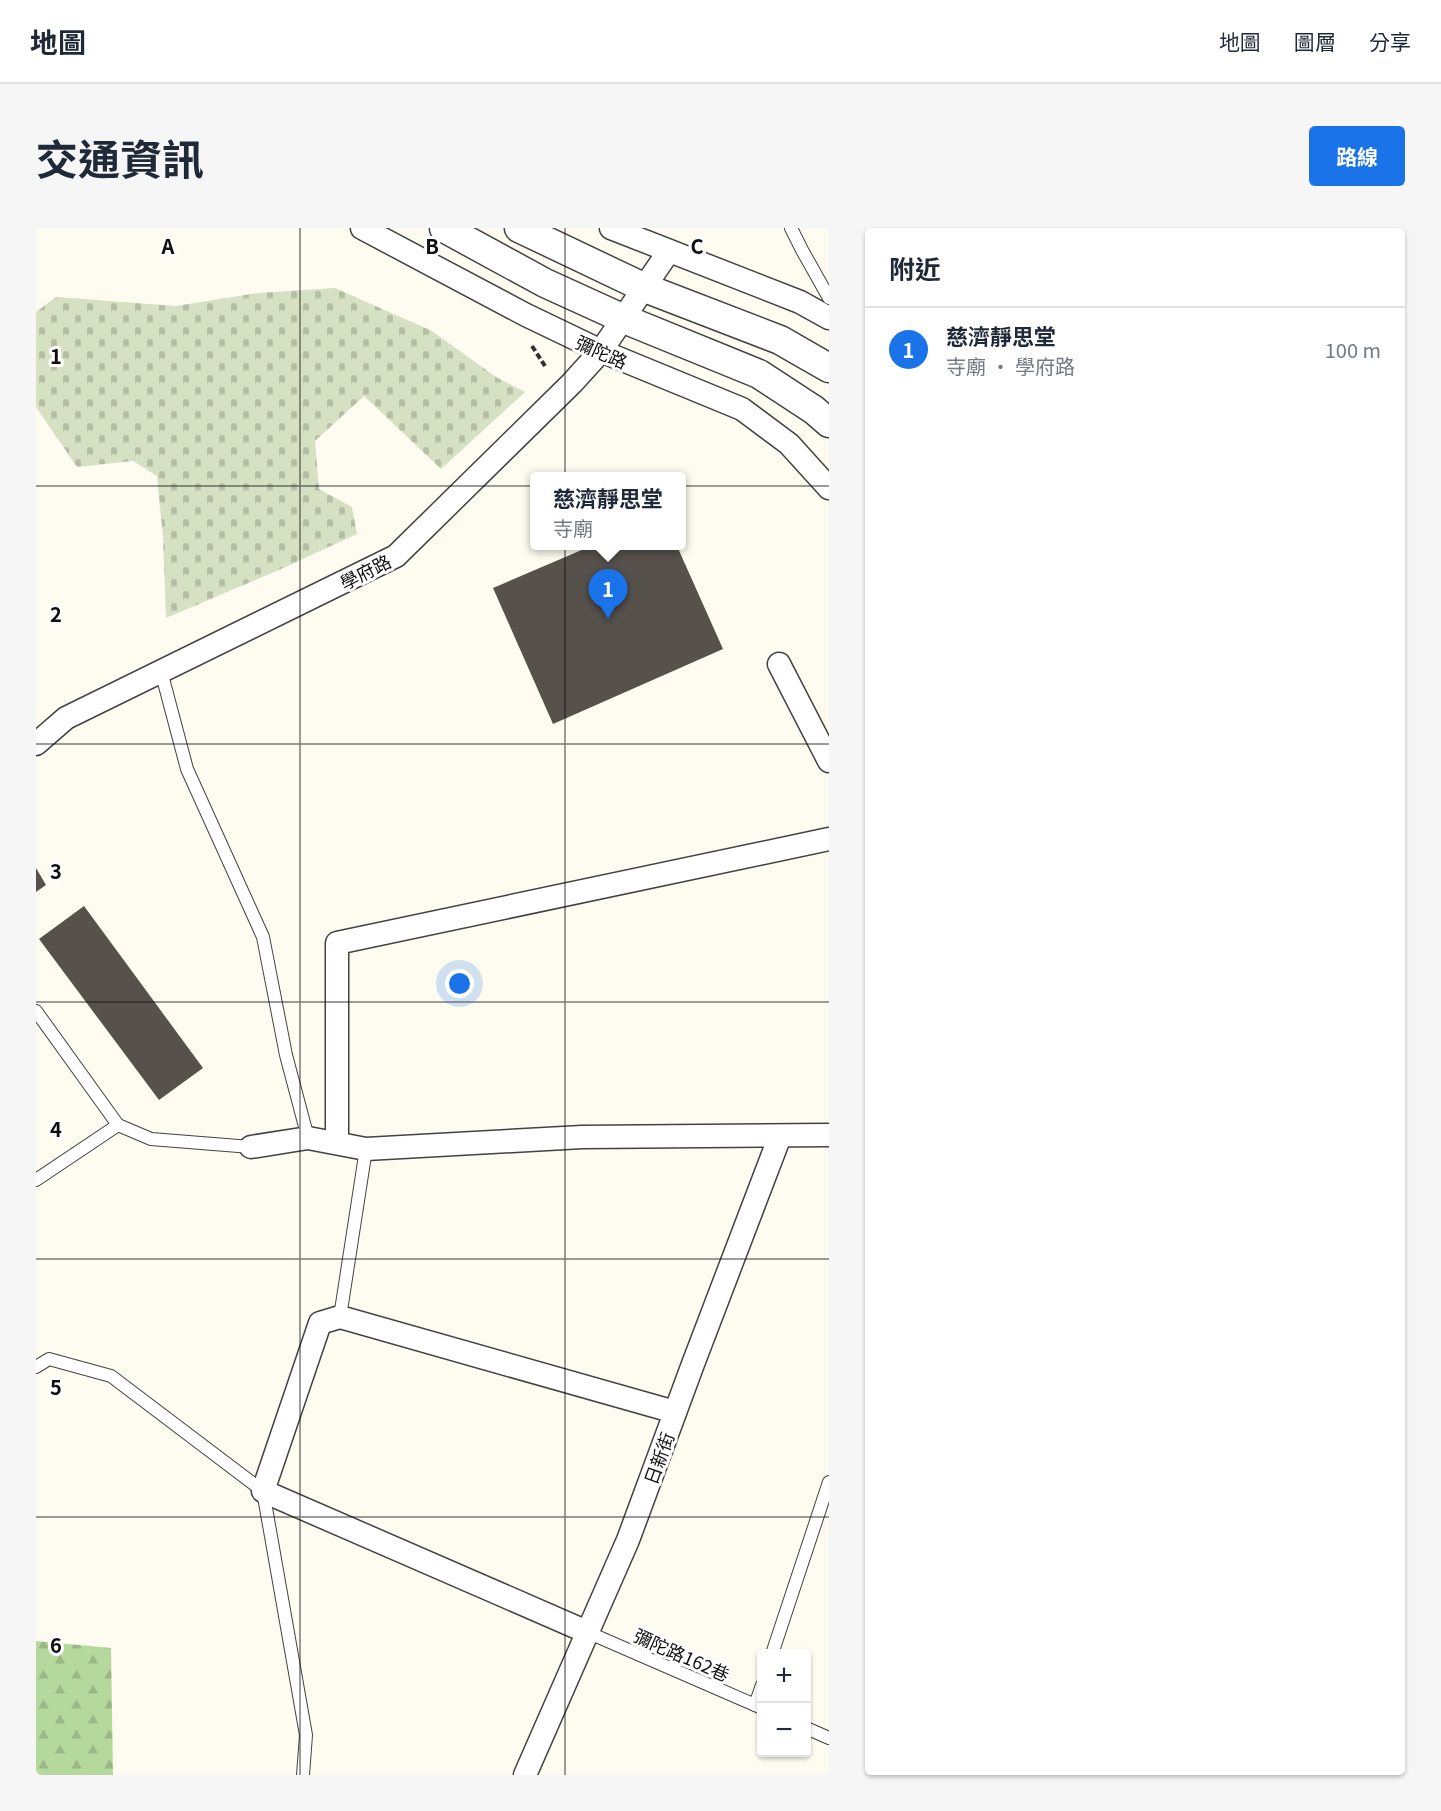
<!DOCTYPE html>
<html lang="zh-TW">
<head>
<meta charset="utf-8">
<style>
	body { margin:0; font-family:Georgia,"Noto Sans TC",serif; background:#f6f6f7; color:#1f2937 }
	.controls { position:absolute; right:18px; bottom:18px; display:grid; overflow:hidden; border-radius:6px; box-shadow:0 2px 4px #0004 }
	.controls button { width:54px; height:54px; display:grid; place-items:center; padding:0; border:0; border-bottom:2px solid #e0e1e3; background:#fff; color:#1f2937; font:30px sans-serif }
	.you { position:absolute; left:424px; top:756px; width:21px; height:21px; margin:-15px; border:4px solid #fff; border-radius:50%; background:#1a73e8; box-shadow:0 0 0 9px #1a73e833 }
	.badge { display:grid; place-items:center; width:39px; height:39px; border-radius:50%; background:#1a73e8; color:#fff; font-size:20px; font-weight:700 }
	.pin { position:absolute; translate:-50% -50px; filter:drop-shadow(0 2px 3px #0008) }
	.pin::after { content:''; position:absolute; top:32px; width:21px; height:18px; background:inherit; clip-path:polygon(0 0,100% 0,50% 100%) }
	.popup { position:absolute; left:494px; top:244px; width:156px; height:78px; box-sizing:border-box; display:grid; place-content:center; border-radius:6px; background:#fff; filter:drop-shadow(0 2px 4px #0005); font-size:20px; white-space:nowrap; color:#747a83 }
	.popup b { font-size:22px; color:#1f2937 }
	.popup::after { content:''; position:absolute; left:50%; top:100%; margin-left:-12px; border:12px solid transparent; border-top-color:#fff }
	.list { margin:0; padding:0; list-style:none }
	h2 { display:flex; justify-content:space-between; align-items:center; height:78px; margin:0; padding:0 24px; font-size:26px }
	h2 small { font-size:20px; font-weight:400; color:#747a83 }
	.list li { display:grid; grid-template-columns:39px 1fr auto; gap:18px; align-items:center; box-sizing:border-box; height:84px; padding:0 24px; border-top:2px solid #e0e1e3 }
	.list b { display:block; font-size:22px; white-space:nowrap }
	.list p { margin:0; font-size:20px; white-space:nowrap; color:#747a83 }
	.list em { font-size:20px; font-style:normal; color:#747a83 }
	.map { position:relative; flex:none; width:793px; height:1547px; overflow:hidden; border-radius:6px }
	header { display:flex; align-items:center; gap:36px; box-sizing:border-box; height:84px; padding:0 30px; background:#fff; border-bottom:2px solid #e0e1e3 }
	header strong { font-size:28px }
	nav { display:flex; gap:33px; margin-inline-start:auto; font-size:21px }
	.intro { display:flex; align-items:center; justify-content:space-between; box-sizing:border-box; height:144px; padding:0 36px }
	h1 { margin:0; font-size:42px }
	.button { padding:15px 27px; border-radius:6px; background:#1a73e8; color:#fff; font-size:21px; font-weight:700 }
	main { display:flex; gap:36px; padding:0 36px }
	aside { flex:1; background:#fff; border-radius:6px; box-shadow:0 2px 4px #0004 }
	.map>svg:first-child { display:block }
	.forest { fill:url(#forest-firs) }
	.cemetery { fill:url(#cemetery-stones) }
	.building { fill:#57514c }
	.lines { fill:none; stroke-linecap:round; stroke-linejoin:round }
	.service-casing { stroke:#424242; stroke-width:14 }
	.minor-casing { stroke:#424242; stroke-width:25 }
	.tertiary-casing { stroke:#424242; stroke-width:31 }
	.path { stroke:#313131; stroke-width:4; stroke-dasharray:6 3; stroke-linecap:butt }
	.service { stroke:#fff; stroke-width:12 }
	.minor { stroke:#fff; stroke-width:22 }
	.tertiary { stroke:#fff; stroke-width:28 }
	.grid { fill:none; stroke:#0f0f0f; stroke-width:1.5; stroke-opacity:0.55 }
	.labels { text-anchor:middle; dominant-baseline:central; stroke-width:6; stroke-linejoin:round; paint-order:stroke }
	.street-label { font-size:18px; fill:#0f0f0f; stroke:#fff }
	.grid-label { font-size:20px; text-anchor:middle; font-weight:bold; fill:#0f0f0f; stroke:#fff; stroke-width:6; stroke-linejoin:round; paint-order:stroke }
</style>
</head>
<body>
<header>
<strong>地圖</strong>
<nav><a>地圖</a><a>圖層</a><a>分享</a></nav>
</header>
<div class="intro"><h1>交通資訊</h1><a class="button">路線</a></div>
<main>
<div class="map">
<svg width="793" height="1547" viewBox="0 0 793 1547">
	<defs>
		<pattern id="forest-firs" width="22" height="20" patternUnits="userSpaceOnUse" patternTransform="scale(1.5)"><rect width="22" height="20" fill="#b5d89c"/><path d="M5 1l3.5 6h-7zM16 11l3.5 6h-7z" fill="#9ab885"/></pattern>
		<pattern id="cemetery-stones" width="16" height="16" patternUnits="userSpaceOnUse" patternTransform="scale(1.5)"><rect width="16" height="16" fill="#d6e0c2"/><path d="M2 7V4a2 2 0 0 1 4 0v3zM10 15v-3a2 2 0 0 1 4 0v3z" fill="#b6bfa6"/></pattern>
	</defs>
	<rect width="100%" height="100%" fill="#fefcf1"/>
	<polygon class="forest" points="0,1413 75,1420 77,1547 0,1547"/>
	<polygon class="cemetery" points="299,60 396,103 460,149 489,164 405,241 328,168 279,213 283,261 316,279 321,306 245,341 130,390 127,310 121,248 97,233 41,239 0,179 0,84 20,69 140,78 222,65"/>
	<g class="building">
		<polygon points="555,318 641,318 687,421 517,496 457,360"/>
		<polygon points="0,640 10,657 0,664"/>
		<polygon points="48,678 167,840 123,872 3,711"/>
	</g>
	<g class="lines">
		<defs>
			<g id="service">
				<polyline points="755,0 766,22 793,70"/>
				<polyline points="125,443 151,541 227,709 250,827 272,910"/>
				<polyline points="0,783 82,897 115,911 215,919"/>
				<polyline points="0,952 82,897"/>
				<polyline points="304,1089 330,921"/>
				<polyline points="0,1139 13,1131 75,1148 227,1263 270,1507 267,1547"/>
				<polyline points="551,1404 726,1480"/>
				<polyline points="736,1426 793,1254"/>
				<polyline points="719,1477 726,1457"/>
				<polyline points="770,1500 793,1510"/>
			</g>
			<g id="minor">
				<polyline points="326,0 490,87 565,123 706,181 753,216 793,260"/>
				<polyline points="575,0 764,74 793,90"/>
				<polyline points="743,436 793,533"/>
				<polyline points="0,516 30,490 360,328 536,155 565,123 633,23"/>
				<polyline points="301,914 301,715 793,611"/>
				<polyline points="215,919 272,910 330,921 546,909 793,907"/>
				<polyline points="551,1404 227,1263 284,1095 304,1089 639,1184"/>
				<polyline points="489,1547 592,1312 657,1136 744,908"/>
			</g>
			<g id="tertiary">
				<polyline points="408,0 509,55 588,91 723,146 778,182 793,195"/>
				<polyline points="483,0 609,60 744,112 793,140"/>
			</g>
		</defs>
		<use href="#service" class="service-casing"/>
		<use href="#minor" class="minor-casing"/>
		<use href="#tertiary" class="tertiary-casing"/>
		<polyline class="path" points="496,118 509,138"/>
		<use href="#service" class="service"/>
		<use href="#minor" class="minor"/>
		<use href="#tertiary" class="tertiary"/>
	</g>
	<path class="grid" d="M264 0V1547M529 0V1547M0 258H793M0 516H793M0 774H793M0 1031H793M0 1289H793"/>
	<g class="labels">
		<g class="street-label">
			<text transform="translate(566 123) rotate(24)">彌陀路</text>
			<text transform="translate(329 343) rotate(-27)">學府路</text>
			<text transform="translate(622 1230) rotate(-70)">日新街</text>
			<text transform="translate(646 1426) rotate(24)">彌陀路162巷</text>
		</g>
	</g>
	<g class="grid-label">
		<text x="132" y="26">A</text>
		<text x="396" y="26">B</text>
		<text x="661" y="26">C</text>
		<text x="20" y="136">1</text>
		<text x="20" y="394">2</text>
		<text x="20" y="651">3</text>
		<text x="20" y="909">4</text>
		<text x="20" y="1167">5</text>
		<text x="20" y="1425">6</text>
	</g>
</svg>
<div class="controls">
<button>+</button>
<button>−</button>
</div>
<div class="you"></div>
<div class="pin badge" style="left:572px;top:391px">1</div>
<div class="popup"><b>慈濟靜思堂</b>寺廟</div>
</div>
<aside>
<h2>附近<small></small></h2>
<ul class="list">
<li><span class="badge">1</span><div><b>慈濟靜思堂</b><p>寺廟 · 學府路</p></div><em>100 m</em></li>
</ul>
</aside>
</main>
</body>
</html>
